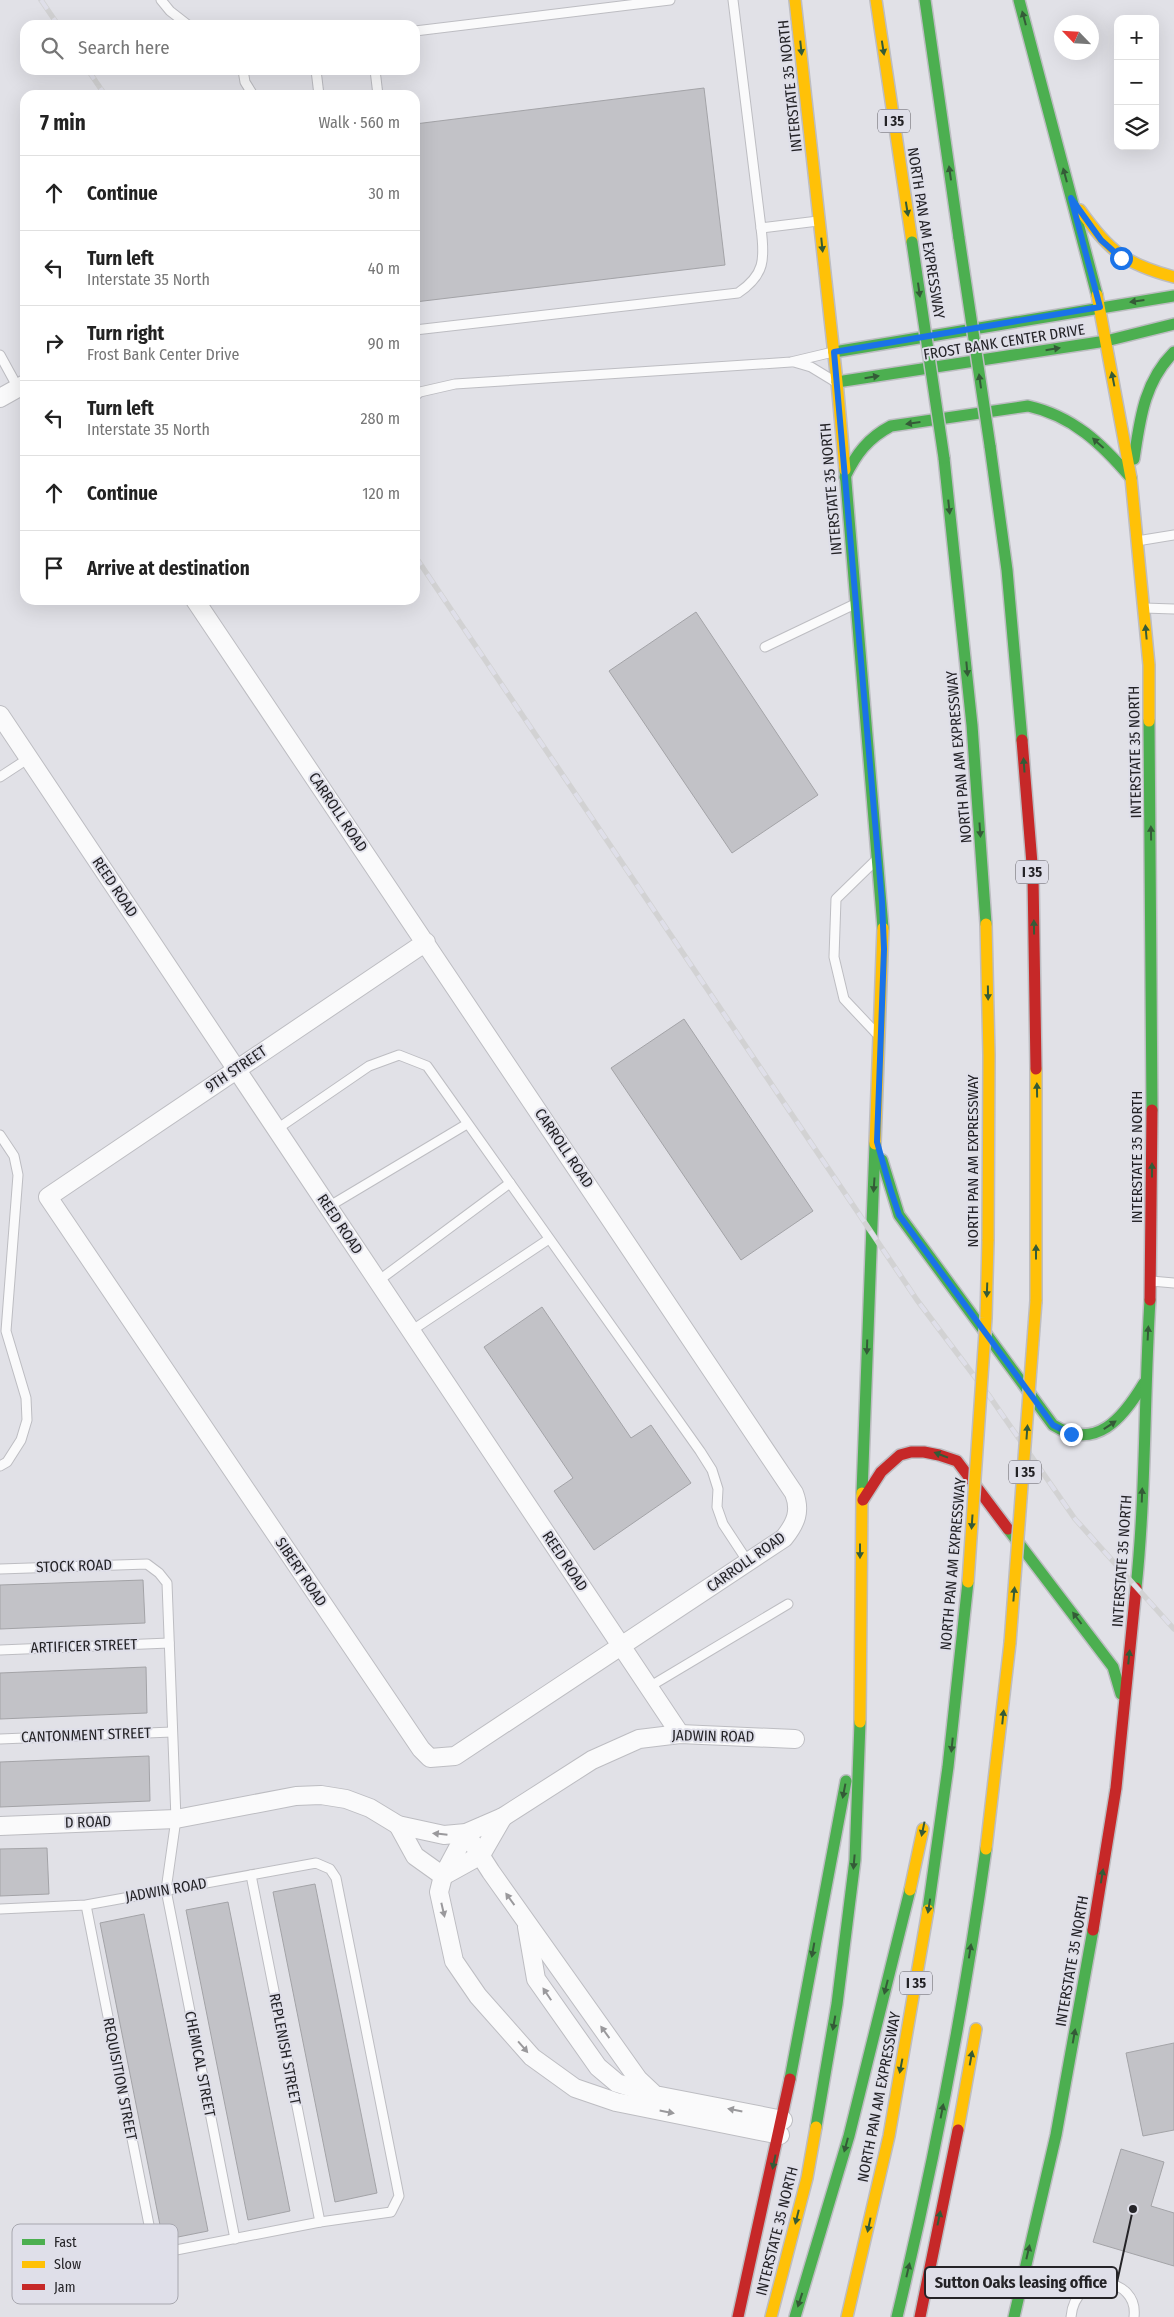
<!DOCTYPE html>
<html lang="en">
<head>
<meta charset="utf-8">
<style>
	body { margin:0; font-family:"Fira Sans Condensed",sans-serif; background:#f6f6f6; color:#222 }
	.controls { position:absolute; right:15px; top:15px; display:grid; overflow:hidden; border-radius:10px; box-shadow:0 5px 20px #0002 }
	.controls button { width:45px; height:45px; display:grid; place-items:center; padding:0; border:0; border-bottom:1px solid #e0e0e0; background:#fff; color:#222; font:25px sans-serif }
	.compass { position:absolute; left:1054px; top:15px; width:45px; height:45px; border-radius:50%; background:#fff; box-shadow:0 5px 20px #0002; rotate:295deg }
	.stop { position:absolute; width:15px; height:15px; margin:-11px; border:4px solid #1a73e8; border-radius:50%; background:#fff }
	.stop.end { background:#1a73e8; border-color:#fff; box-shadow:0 1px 5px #0008 }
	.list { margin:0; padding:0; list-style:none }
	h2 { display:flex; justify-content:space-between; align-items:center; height:65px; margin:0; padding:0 20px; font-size:21px }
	h2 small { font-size:16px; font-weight:400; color:#767676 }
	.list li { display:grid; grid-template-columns:32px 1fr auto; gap:15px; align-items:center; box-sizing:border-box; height:75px; padding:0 20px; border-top:1px solid #e0e0e0 }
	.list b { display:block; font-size:19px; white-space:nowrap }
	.list p { margin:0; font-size:16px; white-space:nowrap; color:#767676 }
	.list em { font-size:16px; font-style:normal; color:#767676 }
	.icon { flex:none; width:28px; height:28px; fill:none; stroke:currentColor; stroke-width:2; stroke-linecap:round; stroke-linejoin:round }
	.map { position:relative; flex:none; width:1174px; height:2317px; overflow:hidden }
	.search { position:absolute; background:#fff; box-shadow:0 5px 20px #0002; left:20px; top:20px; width:400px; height:55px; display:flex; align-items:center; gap:12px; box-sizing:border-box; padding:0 18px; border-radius:15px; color:#767676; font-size:19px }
	.panel { position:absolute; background:#fff; box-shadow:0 5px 20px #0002; left:20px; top:90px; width:400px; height:515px; border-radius:15px }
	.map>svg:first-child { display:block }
	.building { fill:#c2c2c7; stroke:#a3a3a7 }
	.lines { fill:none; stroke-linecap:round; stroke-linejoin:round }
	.lane-casing { stroke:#bdbdc2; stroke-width:11 }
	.street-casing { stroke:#bdbdc2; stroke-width:20 }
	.fast-casing { stroke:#bdbdc2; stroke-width:14 }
	.slow-casing { stroke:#bdbdc2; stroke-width:14 }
	.jam-casing { stroke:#bdbdc2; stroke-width:14 }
	.lane { stroke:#fafafb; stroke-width:9 }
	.street { stroke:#fafafb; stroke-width:18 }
	.fast { stroke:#4caf50; stroke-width:11 }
	.slow { stroke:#ffc107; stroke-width:11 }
	.jam { stroke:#c62828; stroke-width:11 }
	.rail-casing { stroke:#d2d2d3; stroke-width:5.5 }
	.rail { stroke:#dfdfe9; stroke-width:4; stroke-dasharray:11; stroke-linecap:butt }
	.fast-bridge-casing { stroke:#bdbdc2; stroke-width:14; stroke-linecap:butt }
	.slow-bridge-casing { stroke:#bdbdc2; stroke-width:14; stroke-linecap:butt }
	.fast-bridge { stroke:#4caf50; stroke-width:11 }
	.slow-bridge { stroke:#ffc107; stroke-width:11 }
	.oneway { fill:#345b37 }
	.oneway2 { fill:#9a999c }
	.route { stroke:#1a73e8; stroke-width:6 }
	.labels { text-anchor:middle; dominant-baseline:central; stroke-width:4; stroke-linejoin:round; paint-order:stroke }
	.shield { fill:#dfdfe9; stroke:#5c5b61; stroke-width:1 }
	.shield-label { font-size:14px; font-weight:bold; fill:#242327 }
	.street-label { font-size:15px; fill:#242327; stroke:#dfdfe9 }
	.key { fill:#dfdfe9; stroke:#a7a7af; stroke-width:1 }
	.key-label { font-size:14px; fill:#242327 }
	.leader { fill:none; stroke:#242327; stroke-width:2 }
	.callout-dot { fill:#242327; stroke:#dfdfe9; stroke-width:2 }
	.callout { fill:#dfdfe9; stroke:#242327; stroke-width:2 }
	.callout-label { font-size:16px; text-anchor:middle; font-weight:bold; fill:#242327 }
</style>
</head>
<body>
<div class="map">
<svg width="1174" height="2317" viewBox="0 0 1174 2317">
	<rect width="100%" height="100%" fill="#e1e1e7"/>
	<g class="building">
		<polygon points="704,88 725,265 415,302 415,124"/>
		<polygon points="696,612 818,795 732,853 609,671"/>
		<polygon points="684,1019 813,1211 741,1260 611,1068"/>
		<polygon points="542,1307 631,1438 651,1425 691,1483 594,1550 554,1491 573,1478 484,1347"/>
		<polygon points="143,1580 145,1623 0,1629 0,1585"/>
		<polygon points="146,1667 147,1713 0,1719 0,1673"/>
		<polygon points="149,1756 150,1801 0,1807 0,1762"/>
		<polygon points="47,1848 49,1894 0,1896 0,1849"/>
		<polygon points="315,1884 377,2193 335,2202 273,1892"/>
		<polygon points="228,1902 290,2211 248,2220 186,1910"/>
		<polygon points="144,1914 208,2231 163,2240 100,1923"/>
		<polygon points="1174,2043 1174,2130 1143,2136 1126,2053"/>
		<polygon points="1121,2149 1164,2162 1151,2206 1174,2213 1174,2266 1093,2242"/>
	</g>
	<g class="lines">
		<defs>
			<g id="lane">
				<polyline points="161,0 170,11 188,25"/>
				<polyline points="733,0 761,228 818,221"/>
				<polyline points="415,31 670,0"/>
				<polyline points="243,70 245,82 253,95"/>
				<polyline points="316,70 319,95"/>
				<polyline points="375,70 378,95"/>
				<path d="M415 330 738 293C765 275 765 259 761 228"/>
				<polyline points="0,355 17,386"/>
				<polyline points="794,362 811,367 834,381"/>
				<polyline points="415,396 420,392 455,384 791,362 833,352"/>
				<polyline points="1137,541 1174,535"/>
				<polyline points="1144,608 1174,609"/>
				<polyline points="765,647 855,604"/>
				<polyline points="0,777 29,758"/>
				<polyline points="875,861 836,899 834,957 844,999 876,1033"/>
				<polyline points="277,1129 369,1066 399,1055 427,1066 700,1451 712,1470 718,1489 717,1507 723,1524 748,1562"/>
				<polyline points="0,1135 14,1156 18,1175 6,1331 26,1398 27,1420 21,1440 7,1462 0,1466"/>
				<polyline points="328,1207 467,1124"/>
				<polyline points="378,1281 510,1183"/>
				<polyline points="1151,1281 1174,1283"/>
				<polyline points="411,1331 549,1239"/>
				<polyline points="0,1569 147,1564 159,1573 167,1583 176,1819 166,1890 235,2239"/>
				<polyline points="0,1650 169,1643"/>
				<polyline points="649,1687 788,1604"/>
				<polyline points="0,1739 172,1732"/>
				<polyline points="251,1875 320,2222"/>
				<polyline points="0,1909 86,1905 316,1863 330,1869 336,1878 399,2196 391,2212 320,2222 171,2251 161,2250 150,2230 86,1905"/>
				<path d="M1071 2317C1075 2269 1139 2276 1134 2317"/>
			</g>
			<g id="street">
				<polyline points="0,398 25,384"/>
				<path d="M195 600 794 1493C801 1511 796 1523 784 1538L455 1756 430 1758 421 1749 48 1197 426 942"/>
				<polyline points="0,715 680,1734"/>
				<polyline points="398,1825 415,1856 443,1876 481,1855 503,1817"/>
				<polyline points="0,1826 176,1819 296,1796 321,1795 346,1799 370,1808 398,1825 444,1835 466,1833 503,1817 592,1760 639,1739 680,1734 795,1739"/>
				<polyline points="527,1927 536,1979 598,2067 617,2083 652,2094"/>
				<polyline points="780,2135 616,2102 575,2088 532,2057 478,1996 454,1961 439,1892 443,1876 466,1833 491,1872 638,2079 655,2095 783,2120"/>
			</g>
			<g id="fast">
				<polyline points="925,0 959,238"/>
				<polyline points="1019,0 1097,295"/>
				<polyline points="834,352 1174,296"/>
				<polyline points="837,382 1106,341 1174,324"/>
				<polyline points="990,446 1007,570 1022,740"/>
				<polyline points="944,458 972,725 986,924"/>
				<path d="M1134 459C1140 419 1144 382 1174 352"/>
				<polyline points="845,470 883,928"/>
				<path d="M845 477C856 454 868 438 891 426L1028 406C1073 416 1102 444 1131 478"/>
				<polyline points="1149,721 1152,1110"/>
				<path d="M882 1160 899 1215 1053 1425C1096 1452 1123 1418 1144 1383"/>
				<polyline points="862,1493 875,1144"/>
				<polyline points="1008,1529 1113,1667 1121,1694"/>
				<path d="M1136 1588C1146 1493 1144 1396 1150 1300"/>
				<polyline points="928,1910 948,1767 968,1582"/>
				<polyline points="790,2079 846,1781"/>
				<polyline points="816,2127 837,2004 855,1860 860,1722"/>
				<polyline points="795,2317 849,2136 910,1890"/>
				<path d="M897 2317C934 2162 964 2007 986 1849"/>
				<polyline points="1014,2317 1056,2135 1093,1930"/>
			</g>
			<g id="slow">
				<polyline points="795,0 837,382 845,470"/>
				<polyline points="876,0 912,242"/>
				<path d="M1080 210C1109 251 1125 264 1174 277"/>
				<polyline points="1097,295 1131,478 1149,665 1149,721"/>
				<polyline points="986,924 989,1055 988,1241"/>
				<polyline points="875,1144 883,928"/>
				<polyline points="1036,1301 1036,1069"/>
				<polyline points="860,1722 862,1493"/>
				<polyline points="986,1849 1010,1643"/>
				<polyline points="910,1890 923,1829"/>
				<polyline points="958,2130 976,2029"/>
				<polyline points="771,2317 807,2178 816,2127"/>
				<polyline points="847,2317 889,2136 928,1910"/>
			</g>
			<g id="jam">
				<polyline points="1022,740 1033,876 1036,1069"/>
				<polyline points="1150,1300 1152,1110"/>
				<polyline points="863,1500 881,1472 900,1455 911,1452 924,1452 939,1455 957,1461 1008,1529"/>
				<polyline points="1093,1930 1116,1788 1136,1588"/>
				<polyline points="738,2317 790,2079"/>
				<polyline points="920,2317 958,2130"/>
			</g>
		</defs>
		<use href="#lane" class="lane-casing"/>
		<use href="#street" class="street-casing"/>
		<use href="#fast" class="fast-casing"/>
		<use href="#slow" class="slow-casing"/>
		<use href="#jam" class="jam-casing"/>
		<use href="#lane" class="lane"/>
		<use href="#street" class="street"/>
		<use href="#fast" class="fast"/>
		<use href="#slow" class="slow"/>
		<use href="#jam" class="jam"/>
		<defs>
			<g id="rail">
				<polyline points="41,0 58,25"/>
				<polyline points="88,70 105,95"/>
				<polyline points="415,556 917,1300 990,1397 1075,1519 1174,1629"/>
			</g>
		</defs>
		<use href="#rail" class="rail-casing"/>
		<use href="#rail" class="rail"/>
		<defs>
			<g id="fast-bridge">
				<polyline points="959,238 990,446"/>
				<polyline points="912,242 944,458"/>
			</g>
			<g id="slow-bridge">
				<polyline points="968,1582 986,1318 988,1241"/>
				<polyline points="1010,1643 1036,1301"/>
			</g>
		</defs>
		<use href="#fast-bridge" class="fast-bridge-casing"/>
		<use href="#slow-bridge" class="slow-bridge-casing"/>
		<use href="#fast-bridge" class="fast-bridge"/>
		<use href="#slow-bridge" class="slow-bridge"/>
	</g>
	<defs><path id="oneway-solid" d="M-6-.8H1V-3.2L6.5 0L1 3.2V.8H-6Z" transform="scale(1.25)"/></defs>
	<g class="oneway">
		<use href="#oneway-solid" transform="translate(1024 18) rotate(-105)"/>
		<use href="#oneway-solid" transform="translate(801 48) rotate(84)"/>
		<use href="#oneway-solid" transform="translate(883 48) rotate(81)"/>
		<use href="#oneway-solid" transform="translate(950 173) rotate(-98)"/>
		<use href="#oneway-solid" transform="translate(1065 175) rotate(-105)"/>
		<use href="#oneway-solid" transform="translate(907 209) rotate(81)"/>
		<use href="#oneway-solid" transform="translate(822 245) rotate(84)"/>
		<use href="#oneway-solid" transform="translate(919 290) rotate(82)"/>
		<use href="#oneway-solid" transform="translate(1137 301) rotate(172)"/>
		<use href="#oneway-solid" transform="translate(1053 349) rotate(-9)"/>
		<use href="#oneway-solid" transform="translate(872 377) rotate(-9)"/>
		<use href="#oneway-solid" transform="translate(1113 379) rotate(-101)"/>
		<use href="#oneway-solid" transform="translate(980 381) rotate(-98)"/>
		<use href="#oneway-solid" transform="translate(913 423) rotate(172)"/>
		<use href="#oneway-solid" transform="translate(1098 443) rotate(-138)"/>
		<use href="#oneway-solid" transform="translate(949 507) rotate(84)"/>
		<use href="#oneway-solid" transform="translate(1146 632) rotate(-95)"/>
		<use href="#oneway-solid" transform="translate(967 669) rotate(85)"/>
		<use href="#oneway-solid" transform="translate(1024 765) rotate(-94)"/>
		<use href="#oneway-solid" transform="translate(980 830) rotate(86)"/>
		<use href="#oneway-solid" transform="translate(1151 833) rotate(-91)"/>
		<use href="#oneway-solid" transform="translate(1034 927) rotate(-91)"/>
		<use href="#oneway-solid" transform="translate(988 993) rotate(89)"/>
		<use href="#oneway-solid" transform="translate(1037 1090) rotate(-91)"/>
		<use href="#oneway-solid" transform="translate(1152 1170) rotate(-90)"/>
		<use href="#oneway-solid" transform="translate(874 1185) rotate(94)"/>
		<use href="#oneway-solid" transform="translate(1036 1252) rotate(-90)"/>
		<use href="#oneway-solid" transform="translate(987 1290) rotate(92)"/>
		<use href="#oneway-solid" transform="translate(1148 1333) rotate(-87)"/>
		<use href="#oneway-solid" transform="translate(867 1347) rotate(92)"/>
		<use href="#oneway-solid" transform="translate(1110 1425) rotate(-33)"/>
		<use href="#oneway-solid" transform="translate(1027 1432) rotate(-86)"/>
		<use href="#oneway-solid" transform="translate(941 1455) rotate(-159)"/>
		<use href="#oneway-solid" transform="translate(1142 1495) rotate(-88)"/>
		<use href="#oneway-solid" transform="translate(972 1522) rotate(94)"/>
		<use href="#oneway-solid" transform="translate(860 1551) rotate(90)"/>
		<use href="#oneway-solid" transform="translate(1014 1594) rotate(-85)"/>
		<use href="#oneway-solid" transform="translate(1077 1618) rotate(-127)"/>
		<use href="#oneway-solid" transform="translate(1129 1657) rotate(-84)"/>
		<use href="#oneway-solid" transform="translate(1003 1717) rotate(-84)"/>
		<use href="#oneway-solid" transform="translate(952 1745) rotate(96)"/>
		<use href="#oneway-solid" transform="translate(844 1791) rotate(101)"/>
		<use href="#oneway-solid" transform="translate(923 1829) rotate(102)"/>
		<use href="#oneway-solid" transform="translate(854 1862) rotate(95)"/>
		<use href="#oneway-solid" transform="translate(1102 1876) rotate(-81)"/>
		<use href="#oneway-solid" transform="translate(929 1906) rotate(99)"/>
		<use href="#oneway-solid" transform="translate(813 1950) rotate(100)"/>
		<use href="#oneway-solid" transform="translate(970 1951) rotate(-81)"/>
		<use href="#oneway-solid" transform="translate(886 1987) rotate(104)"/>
		<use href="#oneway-solid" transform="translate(834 2023) rotate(100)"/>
		<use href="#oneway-solid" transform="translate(1074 2036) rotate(-80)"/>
		<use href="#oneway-solid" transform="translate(971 2058) rotate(-80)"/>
		<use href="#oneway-solid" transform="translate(901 2066) rotate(101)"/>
		<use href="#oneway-solid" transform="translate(942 2111) rotate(-79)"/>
		<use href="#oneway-solid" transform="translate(846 2145) rotate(105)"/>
		<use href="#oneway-solid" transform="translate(774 2162) rotate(102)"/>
		<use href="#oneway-solid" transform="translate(797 2217) rotate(104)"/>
		<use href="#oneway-solid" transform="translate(939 2218) rotate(-78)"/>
		<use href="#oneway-solid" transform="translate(869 2225) rotate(102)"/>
		<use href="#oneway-solid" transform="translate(1028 2252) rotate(-77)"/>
		<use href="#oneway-solid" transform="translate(908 2270) rotate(-77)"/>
		<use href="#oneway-solid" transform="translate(800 2300) rotate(108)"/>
	</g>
	<g class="oneway2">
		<use href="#oneway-solid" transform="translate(440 1834) rotate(-174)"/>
		<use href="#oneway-solid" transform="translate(510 1899) rotate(-126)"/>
		<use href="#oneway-solid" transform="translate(443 1910) rotate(77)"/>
		<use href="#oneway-solid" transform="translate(547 1994) rotate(-124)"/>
		<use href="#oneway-solid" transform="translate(605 2032) rotate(-126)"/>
		<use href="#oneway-solid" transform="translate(523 2047) rotate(49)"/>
		<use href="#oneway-solid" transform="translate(735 2110) rotate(-169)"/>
		<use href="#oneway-solid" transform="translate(667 2112) rotate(11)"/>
	</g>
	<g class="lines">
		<polyline class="route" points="1071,1434 1053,1425 899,1215 891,1191 877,1142 884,949 882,902 834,352 1100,307 1071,198 1101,240 1121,258"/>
	</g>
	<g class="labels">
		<g class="shield">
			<rect x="878" y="109.5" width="32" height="23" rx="4"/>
			<rect x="1016" y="860.5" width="32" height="23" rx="4"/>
			<rect x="1009" y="1460.5" width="32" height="23" rx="4"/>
			<rect x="900" y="1971.5" width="32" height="23" rx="4"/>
		</g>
		<g class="shield-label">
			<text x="894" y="121">I 35</text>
			<text x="1032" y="872">I 35</text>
			<text x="1025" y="1472">I 35</text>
			<text x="916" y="1983">I 35</text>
		</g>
		<g class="street-label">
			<text transform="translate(790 86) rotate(-96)">INTERSTATE 35 NORTH</text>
			<text transform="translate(926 233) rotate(81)">NORTH PAN AM EXPRESSWAY</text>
			<text transform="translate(1004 342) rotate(-9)">FROST BANK CENTER DRIVE</text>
			<text transform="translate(831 489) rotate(-95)">INTERSTATE 35 NORTH</text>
			<text transform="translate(1135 752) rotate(-91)">INTERSTATE 35 NORTH</text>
			<text transform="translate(959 757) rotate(-95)">NORTH PAN AM EXPRESSWAY</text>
			<text transform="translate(338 812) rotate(56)">CARROLL ROAD</text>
			<text transform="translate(115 887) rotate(56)">REED ROAD</text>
			<text transform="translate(236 1069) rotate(-34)">9TH STREET</text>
			<text transform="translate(564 1148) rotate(56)">CARROLL ROAD</text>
			<text transform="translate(1137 1157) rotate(-90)">INTERSTATE 35 NORTH</text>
			<text transform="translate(973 1161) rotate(-90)">NORTH PAN AM EXPRESSWAY</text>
			<text transform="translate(340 1224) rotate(56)">REED ROAD</text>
			<text transform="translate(565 1561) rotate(56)">REED ROAD</text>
			<text transform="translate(1122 1561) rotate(-86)">INTERSTATE 35 NORTH</text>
			<text transform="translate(746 1562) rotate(-35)">CARROLL ROAD</text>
			<text transform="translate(953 1564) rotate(-85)">NORTH PAN AM EXPRESSWAY</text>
			<text transform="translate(74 1566) rotate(-2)">STOCK ROAD</text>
			<text transform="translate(301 1572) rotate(56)">SIBERT ROAD</text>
			<text transform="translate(84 1646) rotate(-2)">ARTIFICER STREET</text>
			<text transform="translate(86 1735) rotate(-2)">CANTONMENT STREET</text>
			<text transform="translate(713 1736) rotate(1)">JADWIN ROAD</text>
			<text transform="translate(88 1822) rotate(-2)">D ROAD</text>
			<text transform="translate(166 1890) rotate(-10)">JADWIN ROAD</text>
			<text transform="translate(1072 1961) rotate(-80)">INTERSTATE 35 NORTH</text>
			<text transform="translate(285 2049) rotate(79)">REPLENISH STREET</text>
			<text transform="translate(200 2064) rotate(79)">CHEMICAL STREET</text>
			<text transform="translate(120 2079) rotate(79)">REQUISITION STREET</text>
			<text transform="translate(879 2097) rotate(-79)">NORTH PAN AM EXPRESSWAY</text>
			<text transform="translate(777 2231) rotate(-76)">INTERSTATE 35 NORTH</text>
		</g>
	</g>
	<rect x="12" y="2224" width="166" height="80" rx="8" class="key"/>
	<rect x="22" y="2239" width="23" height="6" fill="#4caf50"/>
	<rect x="22" y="2261" width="23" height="7" fill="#ffc107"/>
	<rect x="22" y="2284" width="23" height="6" fill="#c62828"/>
	<g class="key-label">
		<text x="54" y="2247">Fast</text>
		<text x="54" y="2269">Slow</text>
		<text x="54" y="2292">Jam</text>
	</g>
	<path class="leader" d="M1133 2209L1117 2282"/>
	<circle class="callout-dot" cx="1133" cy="2209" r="5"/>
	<rect class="callout" x="925" y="2267" width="192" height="31" rx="5"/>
	<g class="callout-label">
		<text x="1021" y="2288">Sutton Oaks leasing office</text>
	</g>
</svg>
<div class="controls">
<button>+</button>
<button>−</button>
<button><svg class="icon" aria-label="layers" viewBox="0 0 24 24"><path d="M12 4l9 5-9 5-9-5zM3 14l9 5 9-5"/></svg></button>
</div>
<svg class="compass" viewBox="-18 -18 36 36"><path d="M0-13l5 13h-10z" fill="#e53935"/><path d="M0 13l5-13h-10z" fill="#767676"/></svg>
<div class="stop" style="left:1121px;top:258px"></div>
<div class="stop end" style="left:1071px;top:1434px"></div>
<div class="search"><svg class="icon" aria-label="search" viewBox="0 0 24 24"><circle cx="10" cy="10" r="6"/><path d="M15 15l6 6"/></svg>Search here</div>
<section class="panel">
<h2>7 min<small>Walk · 560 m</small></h2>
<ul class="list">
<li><svg class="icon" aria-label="ahead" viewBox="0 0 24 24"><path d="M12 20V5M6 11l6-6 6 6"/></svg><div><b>Continue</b></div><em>30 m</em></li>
<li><svg class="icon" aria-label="left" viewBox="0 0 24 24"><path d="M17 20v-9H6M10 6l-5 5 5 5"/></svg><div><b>Turn left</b><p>Interstate 35 North</p></div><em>40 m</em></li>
<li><svg class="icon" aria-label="right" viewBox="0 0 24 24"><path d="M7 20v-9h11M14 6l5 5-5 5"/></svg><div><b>Turn right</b><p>Frost Bank Center Drive</p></div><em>90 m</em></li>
<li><svg class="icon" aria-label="left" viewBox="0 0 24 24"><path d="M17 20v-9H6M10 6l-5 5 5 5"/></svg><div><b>Turn left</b><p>Interstate 35 North</p></div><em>280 m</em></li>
<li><svg class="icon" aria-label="ahead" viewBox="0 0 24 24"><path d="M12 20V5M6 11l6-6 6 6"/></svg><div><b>Continue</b></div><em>120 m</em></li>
<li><svg class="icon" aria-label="arrive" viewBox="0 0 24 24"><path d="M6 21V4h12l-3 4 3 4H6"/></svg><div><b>Arrive at destination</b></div></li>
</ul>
</section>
</div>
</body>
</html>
